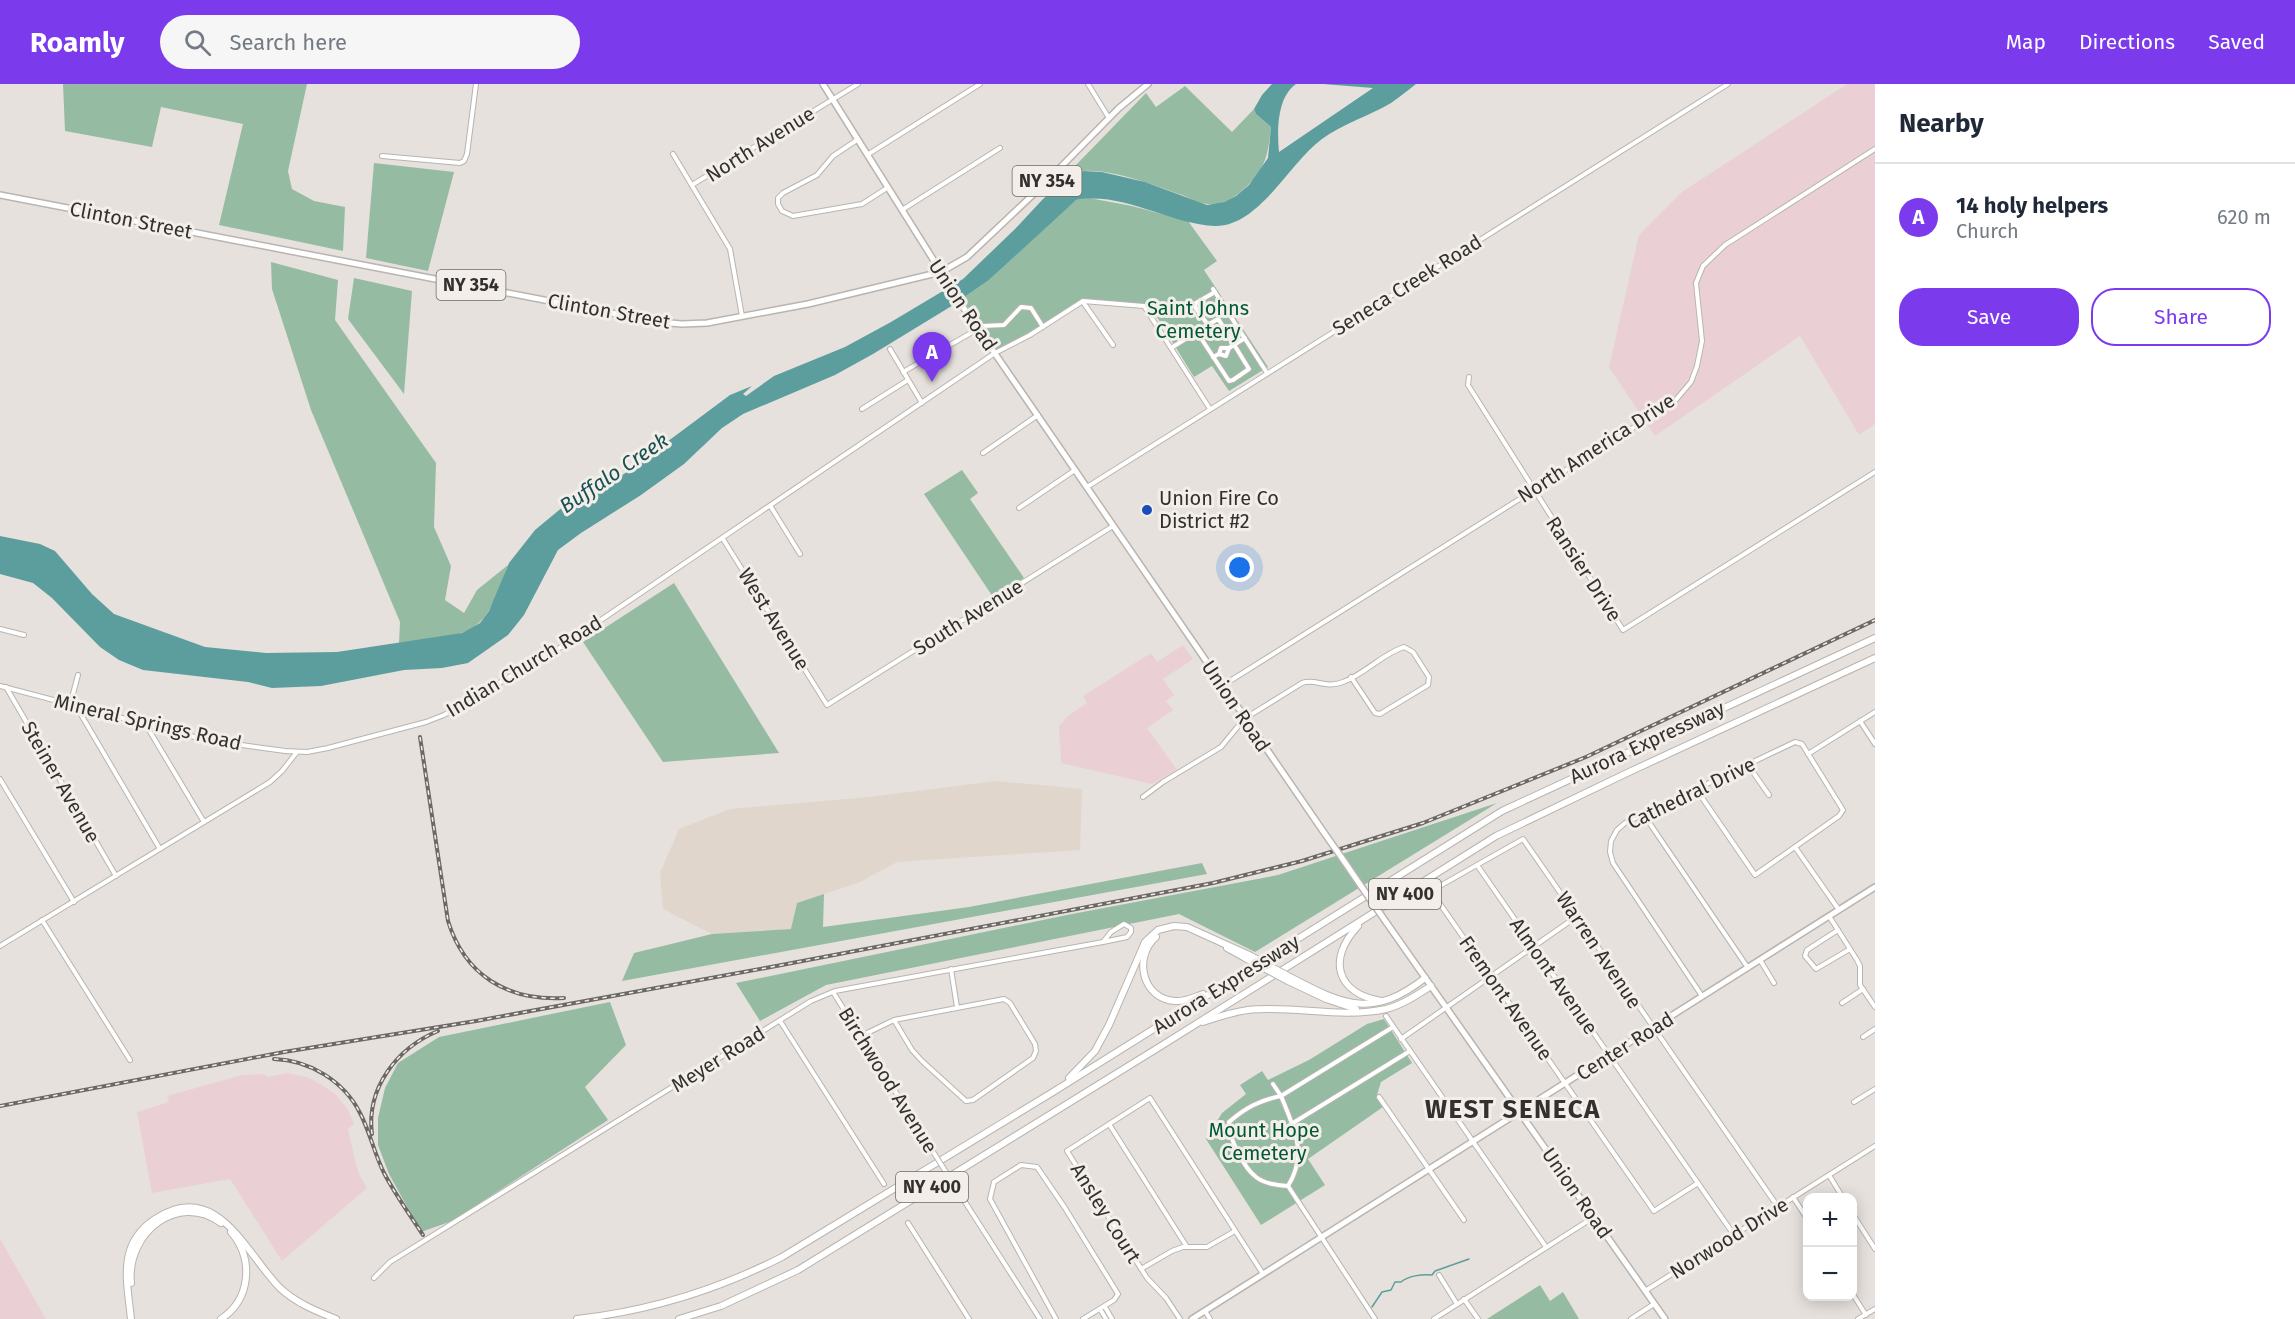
<!DOCTYPE html>
<html lang="en">
<head>
<meta charset="utf-8">
<style>
	body { margin:0; font-family:"Fira Sans",sans-serif; background:#f6f6f7; color:#1f2937 }
	.controls { position:absolute; right:18px; bottom:18px; display:grid; overflow:hidden; border-radius:12px; box-shadow:0 3px 15px #0003 }
	.controls button { width:54px; height:54px; display:grid; place-items:center; padding:0; border:0; border-bottom:2px solid #e0e1e3; background:#fff; color:#1f2937; font:30px sans-serif }
	.you { position:absolute; left:1240px; top:484px; width:21px; height:21px; margin:-15px; border:4px solid #fff; border-radius:50%; background:#1a73e8; box-shadow:0 0 0 9px #1a73e833 }
	.badge { display:grid; place-items:center; width:39px; height:39px; border-radius:50%; background:#7c3aed; color:#fff; font-size:20px; font-weight:700 }
	.pin { position:absolute; translate:-50% -50px; filter:drop-shadow(0 2px 3px #0008) }
	.pin::after { content:''; position:absolute; top:32px; width:21px; height:18px; background:inherit; clip-path:polygon(0 0,100% 0,50% 100%) }
	.list { margin:0; padding:0; list-style:none }
	h2 { display:flex; justify-content:space-between; align-items:center; height:78px; margin:0; padding:0 24px; font-size:26px }
	h2 small { font-size:20px; font-weight:400; color:#747a83 }
	.list li { display:grid; grid-template-columns:39px 1fr auto; gap:18px; align-items:center; box-sizing:border-box; height:108px; padding:0 24px; border-top:2px solid #e0e1e3 }
	.list b { display:block; font-size:22px; white-space:nowrap }
	.list p { margin:0; font-size:20px; white-space:nowrap; color:#747a83 }
	.list em { font-size:20px; font-style:normal; color:#747a83 }
	.actions { display:flex; gap:12px; padding:18px 24px }
	.actions a { flex:1; padding:14px 0; border:2px solid #7c3aed; border-radius:24px; text-align:center; font-size:21px; color:#7c3aed }
	.actions .main { background:#7c3aed; color:#fff }
	.icon { flex:none; width:33px; height:33px; fill:none; stroke:currentColor; stroke-width:2; stroke-linecap:round; stroke-linejoin:round }
	.map { position:relative; flex:none; width:1875px; height:1235px; overflow:hidden }
	header { display:flex; align-items:center; gap:36px; box-sizing:border-box; height:84px; padding:0 30px; background:#7c3aed; color:#fff }
	header strong { font-size:28px }
	nav { display:flex; gap:33px; margin-inline-start:auto; font-size:21px }
	.search { width:420px; height:54px; background:#f6f6f7; display:flex; align-items:center; gap:15px; box-sizing:border-box; padding:0 21px; border-radius:33px; color:#747a83; font-size:22px }
	main { display:flex }
	aside { flex:1; background:#fff }
	.map>svg:first-child { display:block }
	.built { fill:#e1d6cb }
	.industrial { fill:#ead0d5 }
	.green { fill:#96bba3 }
	.water { fill:#5c9e9e }
	.lines { fill:none; stroke-linecap:round; stroke-linejoin:round }
	.stream { stroke:#5c9e9e; stroke-width:1.5 }
	.minor-casing { stroke:#b9b4af; stroke-width:6 }
	.major-casing { stroke:#b9b4af; stroke-width:8 }
	.highway-casing { stroke:#b9b4af; stroke-width:8 }
	.minor { stroke:#fff; stroke-width:4 }
	.major { stroke:#fff; stroke-width:5 }
	.highway { stroke:#fff; stroke-width:6 }
	.rail-casing { stroke:#6b6865; stroke-width:4 }
	.rail { stroke:#f3eee9; stroke-width:1.5; stroke-dasharray:4.5; stroke-linecap:butt }
	.minor-bridge-casing { stroke:#b9b4af; stroke-width:6; stroke-linecap:butt }
	.major-bridge-casing { stroke:#b9b4af; stroke-width:8; stroke-linecap:butt }
	.highway-bridge-casing { stroke:#b9b4af; stroke-width:8; stroke-linecap:butt }
	.minor-bridge { stroke:#fff; stroke-width:4 }
	.major-bridge { stroke:#fff; stroke-width:5 }
	.highway-bridge { stroke:#fff; stroke-width:6 }
	.poi-dot { fill:#194db9; stroke:#f3eee9; stroke-width:2 }
	.labels { text-anchor:middle; dominant-baseline:central; stroke-width:6; stroke-linejoin:round; paint-order:stroke }
	.shield { fill:#f3eee9; stroke:#6d6a67; stroke-width:1.5 }
	.shield-label { font-size:18px; font-weight:bold; fill:#33312f }
	.street-label { font-size:20px; fill:#33312f; stroke:#f3eee9 }
	.park-label { font-size:20px; fill:#005933; stroke:#f3eee9 }
	.poi-label { font-size:20px; fill:#33312f; stroke:#f3eee9; text-anchor:start }
	.water-label { font-size:21px; font-style:italic; fill:#175152; stroke:#f3eee9 }
	.district-label { font-size:26px; font-weight:bold; letter-spacing:1.5px; fill:#33312f; stroke:#f3eee9 }
</style>
</head>
<body>
<header>
<strong>Roamly</strong>
<div class="search"><svg class="icon" aria-label="search" viewBox="0 0 24 24"><circle cx="10" cy="10" r="6"/><path d="M15 15l6 6"/></svg>Search here</div>
<nav><a>Map</a><a>Directions</a><a>Saved</a></nav>
</header>
<main>
<div class="map">
<svg width="1875" height="1235" viewBox="0 0 1875 1235">
	<rect width="100%" height="100%" fill="#e6e1dc"/>
	<polygon class="built" points="996,697 1082,705 1080,766 897,778 860,798 797,819 792,845 712,850 663,825 660,789 679,745 730,725 869,713"/>
	<g class="industrial">
		<polygon points="1847,0 1875,0 1875,340 1859,351 1800,252 1655,352 1609,283 1639,151 1682,108"/>
		<polygon points="1183,561 1193,575 1163,595 1174,611 1166,617 1173,626 1147,644 1177,686 1152,700 1061,679 1059,642 1068,632 1087,619 1083,612 1151,569 1157,578"/>
		<polygon points="287,989 307,993 322,1001 336,1011 347,1024 354,1040 348,1045 358,1088 367,1104 282,1177 230,1095 152,1109 137,1028 169,1018 167,1012 242,991 264,990 267,993"/>
		<polygon points="0,1155 46,1235 0,1235"/>
	</g>
	<g class="green">
		<polygon points="63,0 307,0 288,87 292,105 314,117 345,123 343,167 219,141 243,40 161,23 152,63 65,47"/>
		<path d="M1185 2 1232 48 1254 25 1256 30 1271 43C1268 70 1266 85 1245 104 1234 114 1223 121 1208 120 1200 120 1190 114 1182 111 1157 102 1110 84 1084 87 1068 89 1054 105 1043 115L1146 9 1156 23Z"/>
		<polygon points="374,79 454,88 428,187 366,174"/>
		<polygon points="1089,114 1132,122 1188,137 1217,177 1204,186 1268,283 1229,307 1212,282 1194,293 1149,220 1144,222 1083,217 995,269 960,216 989,196 1064,126 1076,116"/>
		<path d="M271 178 338 196 335 236 436 379 434 443 451 482 445 516 464 529 477 506 508 481C502 496 497 515 488 528 470 557 429 555 399 559L400 538 311 326 272 205Z"/>
		<polygon points="354,194 412,207 404,310 348,235"/>
		<polygon points="962,386 978,409 970,415 1024,494 993,513 924,410"/>
		<polygon points="674,499 779,669 663,678 583,558"/>
		<polygon points="1497,719 1255,868 1179,830 826,901 760,937 736,899 1072,830 1278,791"/>
		<polygon points="1202,779 1207,790 622,897 634,869 712,850 791,845 797,819 824,810 823,843 969,823"/>
		<polygon points="610,918 626,961 585,1003 608,1036 452,1137 421,1148 389,1090 378,1061 378,1034 385,1004 398,979 439,953"/>
		<polygon points="1384,935 1412,979 1381,998 1376,1014 1383,1023 1308,1075 1325,1101 1261,1141 1206,1055 1222,1029 1246,1010 1240,1001 1262,987 1268,996 1309,976 1367,940"/>
		<polygon points="1540,1201 1550,1217 1563,1208 1579,1235 1487,1235"/>
	</g>
	<path class="water" d="M1272 0H1296C1277 13 1277 47 1279 68L1373 4 1323 0H1416C1408 6 1400 13 1391 19 1369 32 1342 40 1322 55 1289 79 1259 143 1215 142 1169 140 1123 107 1076 116L989 196 950 223 873 270 835 291 743 330 722 344 684 380 641 411 581 449 558 466 524 531 508 551 468 579 442 584 404 586 321 602 272 604 248 598 143 586 119 576 100 563 52 514 33 499 0 490V452L40 460 55 467 92 510 114 530 205 563 266 569 337 568 462 549 480 539 489 527 509 479 535 446 564 422 624 390 730 311 752 302 743 310 746 312 774 292 845 263 891 238 963 195 1015 145 1043 115 1072 91 1084 87 1102 88 1145 98 1207 121 1224 118 1236 112 1249 101 1268 74 1271 43 1256 30 1254 25 1262 11Z"/>
	<g class="lines">
		<path class="stream" d="M1372 1223 1382 1208 1391 1206 1395 1198H1401C1408 1192 1422 1190 1432 1191L1435 1187 1469 1175"/>
		<defs>
			<g id="minor">
				<polyline points="1088,0 1109,34"/>
				<polyline points="857,56 833,72 817,91 783,109 778,114 778,120 782,127 793,132 862,120 887,104"/>
				<polyline points="673,70 730,165 742,232"/>
				<polyline points="867,71 980,0"/>
				<polyline points="382,72 460,79 464,77 467,70 476,0"/>
				<polyline points="692,101 858,0"/>
				<polyline points="902,126 1000,64"/>
				<polyline points="1213,205 1267,289"/>
				<polyline points="1083,218 1113,261"/>
				<polyline points="1208,241 1195,223 1196,219 1215,208"/>
				<polyline points="1171,264 1216,236 1219,236 1249,285 1233,296 1229,297 1197,248"/>
				<polyline points="890,265 922,319"/>
				<polyline points="1219,270 1226,272 1229,264"/>
				<polyline points="1213,273 1219,270 1221,264 1229,264 1245,254"/>
				<polyline points="903,288 983,242 1004,241 1021,223 1031,224 1043,243"/>
				<polyline points="1469,293 1468,301 1623,546 1875,388"/>
				<polyline points="862,325 908,296"/>
				<polyline points="983,369 1038,331"/>
				<polyline points="1087,403 1728,0"/>
				<polyline points="771,423 800,470"/>
				<polyline points="1019,424 1075,386"/>
				<polyline points="723,455 827,621 1113,442"/>
				<polyline points="0,545 24,551"/>
				<polyline points="0,602 206,656 285,667 307,668 328,664 426,638 444,631 561,563 995,269 1030,251 1083,217 1144,222 1210,325"/>
				<polyline points="1222,602 1674,318 1691,298 1697,282 1702,257 1696,199 1703,182 1725,161 1875,65"/>
				<polyline points="6,603 116,792"/>
				<polyline points="70,621 78,591"/>
				<polyline points="76,622 160,765"/>
				<polyline points="1860,637 1875,660"/>
				<polyline points="146,641 204,738"/>
				<polyline points="1808,670 1875,628"/>
				<polyline points="1748,681 1769,711"/>
				<polyline points="0,695 74,818"/>
				<polyline points="1696,705 1755,791 1839,732 1843,726 1802,660 1795,658 1625,739 1617,746 1611,757 1610,768 1613,779 1702,912"/>
				<path d="M1143 713 1163 698 1221 663 1244 635 1302 599C1316 594 1324 605 1343 598 1365 590 1382 570 1404 563L1413 568 1429 593 1428 601 1380 630 1375 629 1351 593"/>
				<polyline points="1644,731 1748,884"/>
				<polyline points="1795,763 1839,826"/>
				<polyline points="1477,781 1734,1151"/>
				<polyline points="1829,832 1857,876 1860,882 1860,901 1875,923"/>
				<polyline points="42,836 130,976"/>
				<polyline points="1838,846 1807,866 1805,872 1816,885 1850,865"/>
				<polyline points="0,862 270,698 282,687 297,668"/>
				<polyline points="1760,876 1774,899"/>
				<polyline points="951,885 957,923"/>
				<polyline points="833,908 932,1066"/>
				<polyline points="1842,919 1863,905"/>
				<polyline points="1386,932 1546,1163"/>
				<polyline points="780,937 884,1100"/>
				<polyline points="861,952 894,936 1004,915 1010,919 1035,960 1036,967 1033,974 973,1016 966,1017 922,977 912,966 894,936"/>
				<polyline points="1863,953 1875,945"/>
				<polyline points="1401,955 1576,833"/>
				<path d="M1273 1000 1281 1012C1260 1016 1245 1024 1229 1038 1228 1053 1244 1084 1256 1093 1265 1100 1277 1101 1288 1102"/>
				<polyline points="1379,1013 1464,1136"/>
				<polyline points="1854,1018 1875,1005"/>
				<polyline points="1293,1039 1410,967"/>
				<polyline points="1109,1040 1187,1163"/>
				<polyline points="1829,1091 1843,1114"/>
				<polyline points="1698,1099 1654,1127 1431,807 1523,755 1778,1123"/>
				<polyline points="958,1107 1040,1235"/>
				<polyline points="1793,1113 1808,1136"/>
				<polyline points="1852,1129 1875,1165"/>
				<polyline points="908,1139 969,1235"/>
				<polyline points="1141,1185 1172,1167 1183,1163 1207,1163 1235,1147"/>
				<polyline points="1439,1191 1457,1220"/>
				<polyline points="374,1194 390,1178 811,917 835,907 1103,858 1127,853 1131,848 1131,844 1124,840 1111,848 1103,858"/>
				<polyline points="1645,1207 1875,1062"/>
				<polyline points="1852,1209 1866,1231"/>
				<polyline points="1464,1215 1478,1235"/>
				<polyline points="1105,1223 1112,1235"/>
				<polyline points="1100,1225 1106,1235"/>
				<polyline points="1205,1227 1210,1235"/>
				<polyline points="1056,1235 990,1115 994,1098 1021,1081 1037,1083 1065,1124 1118,1210 1114,1216 1083,1235"/>
				<polyline points="1180,1235 1166,1214 1147,1194 1067,1067 1150,1014 1263,1190"/>
				<path d="M1375 1235 1288 1102C1308 1070 1294 1044 1281 1012L1393 943"/>
				<polyline points="1434,1235 1594,1133"/>
				<polyline points="1631,1235 1654,1220"/>
				<polyline points="1858,1235 1875,1225"/>
			</g>
			<g id="major">
				<polyline points="823,0 963,223 1325,750"/>
				<polyline points="0,111 658,238 682,240 707,239 808,220 941,188 967,173 1040,104 1119,24 1148,0"/>
				<polyline points="1344,777 1361,802"/>
				<polyline points="1386,838 1665,1235"/>
				<polyline points="1192,1235 1875,803"/>
			</g>
			<g id="highway">
				<path d="M1358 842C1327 875 1336 909 1381 917"/>
				<path d="M1156 853C1133 873 1142 915 1175 917 1185 918 1194 913 1203 910"/>
				<polyline points="1227,864 1245,874"/>
				<path d="M1292 894C1345 922 1374 934 1425 894"/>
				<polyline points="1288,897 1326,915 1356,925"/>
				<path d="M1203 938C1218 933 1232 928 1248 926 1293 921 1340 935 1386 925 1402 921 1417 911 1431 902"/>
				<polyline points="1069,994 1095,967 1109,941 1145,858 1158,846 1174,842 1187,843 1249,871"/>
				<path d="M131 1199C126 1150 177 1107 221 1139"/>
				<path d="M131 1235C127 1196 117 1160 155 1135 217 1094 246 1170 280 1204 296 1219 316 1227 336 1235"/>
				<path d="M221 1235C251 1215 254 1175 231 1148"/>
				<path d="M577 1235C649 1227 717 1206 782 1173L1053 1008 1502 727 1875 554"/>
				<polyline points="679,1235 721,1222 798,1186 1161,962 1496,752 1627,689 1875,574"/>
			</g>
		</defs>
		<use href="#minor" class="minor-casing"/>
		<use href="#major" class="major-casing"/>
		<use href="#highway" class="highway-casing"/>
		<use href="#minor" class="minor"/>
		<use href="#major" class="major"/>
		<use href="#highway" class="highway"/>
		<defs>
			<g id="rail">
				<path d="M420 653 448 837C465 892 508 917 564 914"/>
				<path d="M274 975C309 976 344 997 360 1029 370 1048 374 1069 384 1089 395 1110 410 1131 423 1151"/>
				<polyline points="0,1022 284,968 476,937 771,883 1213,799 1302,777 1423,739 1586,673 1875,536"/>
				<path d="M372 1050C366 1004 397 964 438 947"/>
			</g>
		</defs>
		<use href="#rail" class="rail-casing"/>
		<use href="#rail" class="rail"/>
		<defs>
			<polyline id="minor-bridge" points="932,1066 958,1107"/>
			<g id="major-bridge">
				<polyline points="1325,750 1344,777"/>
				<polyline points="1361,802 1386,838"/>
			</g>
			<g id="highway-bridge">
				<polyline points="1249,871 1292,894"/>
				<polyline points="1245,874 1288,897"/>
			</g>
		</defs>
		<use href="#minor-bridge" class="minor-bridge-casing"/>
		<use href="#major-bridge" class="major-bridge-casing"/>
		<use href="#highway-bridge" class="highway-bridge-casing"/>
		<use href="#minor-bridge" class="minor-bridge"/>
		<use href="#major-bridge" class="major-bridge"/>
		<use href="#highway-bridge" class="highway-bridge"/>
	</g>
	<circle class="poi-dot" cx="1147" cy="426" r="6"/>
	<g class="labels">
		<g class="shield">
			<rect x="1012.5" y="82" width="69" height="30" rx="4.5"/>
			<rect x="436.5" y="186" width="69" height="30" rx="4.5"/>
			<rect x="1369" y="795" width="72" height="30" rx="4.5"/>
			<rect x="896" y="1088" width="72" height="30" rx="4.5"/>
		</g>
		<g class="shield-label">
			<text x="1047" y="97">NY 354</text>
			<text x="471" y="201">NY 354</text>
			<text x="1405" y="810">NY 400</text>
			<text x="932" y="1103">NY 400</text>
		</g>
		<g class="street-label">
			<text transform="translate(760 60) rotate(-32)">North Avenue</text>
			<text transform="translate(131 136) rotate(11)">Clinton Street</text>
			<text transform="translate(1407 201) rotate(-32)">Seneca Creek Road</text>
			<text transform="translate(963 221) rotate(56)">Union Road</text>
			<text transform="translate(609 227) rotate(10)">Clinton Street</text>
			<text transform="translate(1596 364) rotate(-33)">North America Drive</text>
			<text transform="translate(1584 485) rotate(57)">Ransier Drive</text>
			<text transform="translate(968 533) rotate(-32)">South Avenue</text>
			<text transform="translate(774 535) rotate(58)">West Avenue</text>
			<text transform="translate(524 582) rotate(-31)">Indian Church Road</text>
			<text transform="translate(1236 622) rotate(56)">Union Road</text>
			<text transform="translate(148 638) rotate(13)">Mineral Springs Road</text>
			<text transform="translate(1647 658) rotate(-25)">Aurora Expressway</text>
			<text transform="translate(61 698) rotate(60)">Steiner Avenue</text>
			<text transform="translate(1691 709) rotate(-26)">Cathedral Drive</text>
			<text transform="translate(1599 866) rotate(56)">Warren Avenue</text>
			<text transform="translate(1554 892) rotate(55)">Almont Avenue</text>
			<text transform="translate(1226 900) rotate(-32)">Aurora Expressway</text>
			<text transform="translate(1506 914) rotate(55)">Fremont Avenue</text>
			<text transform="translate(1625 962) rotate(-32)">Center Road</text>
			<text transform="translate(718 975) rotate(-32)">Meyer Road</text>
			<text transform="translate(888 996) rotate(58)">Birchwood Avenue</text>
			<text transform="translate(1577 1109) rotate(55)">Union Road</text>
			<text transform="translate(1106 1129) rotate(58)">Ansley Court</text>
			<text transform="translate(1729 1154) rotate(-32)">Norwood Drive</text>
		</g>
		<g class="park-label">
			<text x="1198" y="224">Saint Johns<tspan x="1198" dy="23">Cemetery</tspan></text>
			<text x="1264" y="1046">Mount Hope<tspan x="1264" dy="23">Cemetery</tspan></text>
		</g>
		<g class="poi-label">
			<text x="1159" y="414">Union Fire Co<tspan x="1159" dy="23">District #2</tspan></text>
		</g>
		<g class="water-label">
			<text transform="translate(614 389) rotate(-34)">Buffalo Creek</text>
		</g>
		<g class="district-label">
			<text x="1513" y="1025">WEST SENECA</text>
		</g>
	</g>
</svg>
<div class="controls">
<button>+</button>
<button>−</button>
</div>
<div class="you"></div>
<div class="pin badge" style="left:932px;top:298px">A</div>
</div>
<aside>
<h2>Nearby<small></small></h2>
<ul class="list">
<li><span class="badge">A</span><div><b>14 holy helpers</b><p>Church</p></div><em>620 m</em></li>
</ul>
<div class="actions"><a class="main">Save</a><a>Share</a></div>
</aside>
</main>
</body>
</html>
